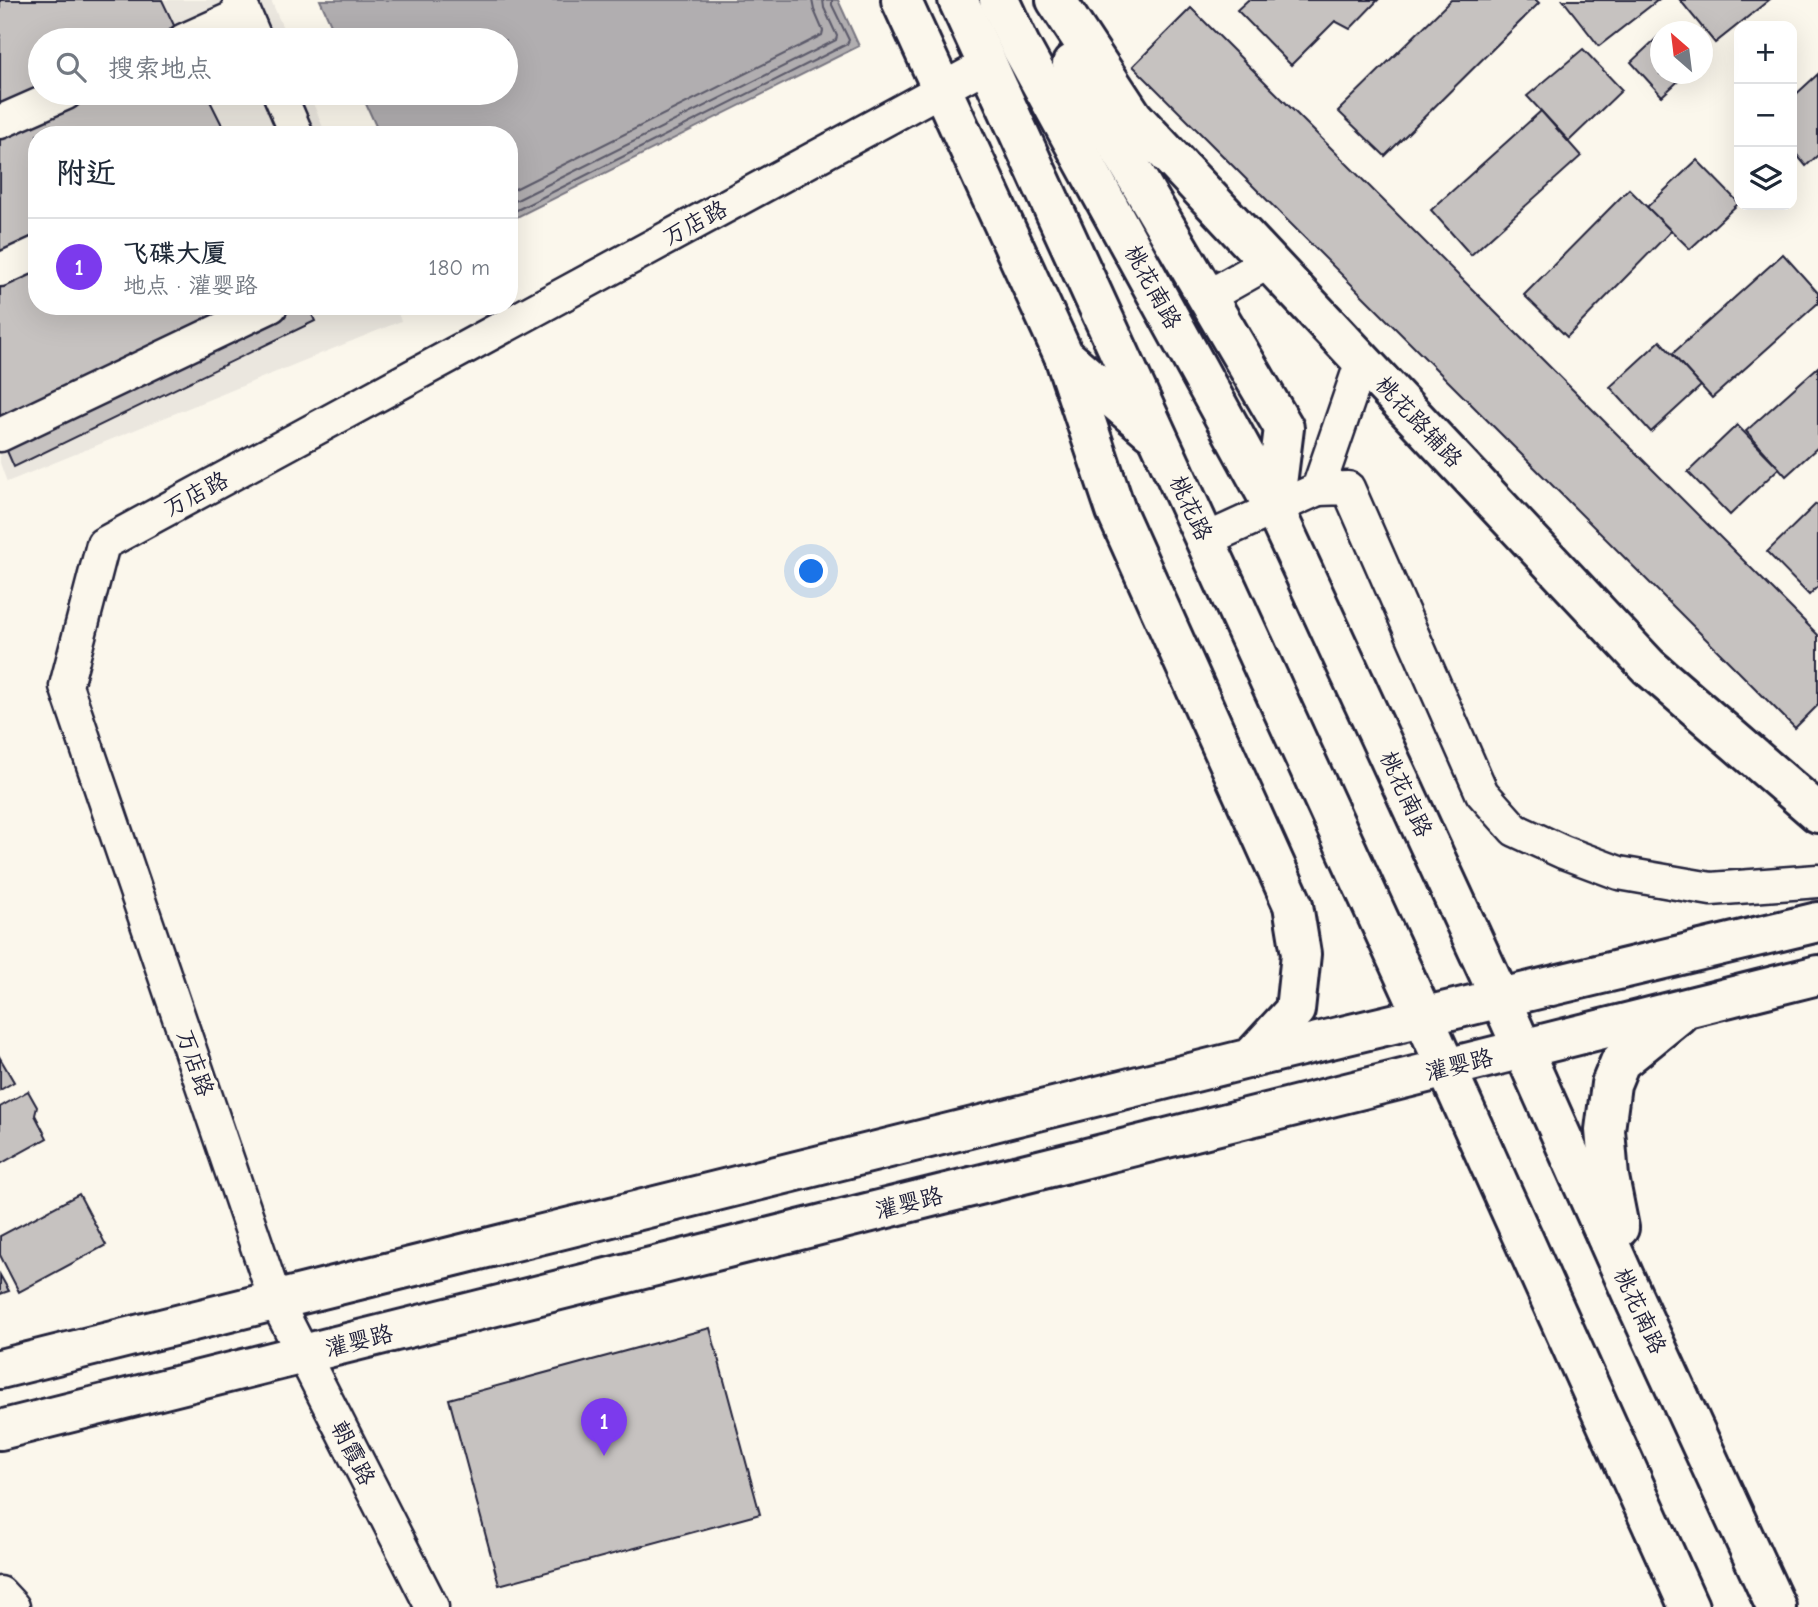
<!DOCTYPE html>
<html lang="zh">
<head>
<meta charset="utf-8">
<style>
	body { margin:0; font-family:"Comic Neue","LXGW WenKai TC",sans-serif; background:#f2f2f3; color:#1f2937 }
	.controls { position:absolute; right:21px; top:21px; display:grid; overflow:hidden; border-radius:14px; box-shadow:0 7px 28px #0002 }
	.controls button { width:63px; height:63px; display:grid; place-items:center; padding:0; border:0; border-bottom:2px solid #e0e1e3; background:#fff; color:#1f2937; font:35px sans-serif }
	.compass { position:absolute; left:1650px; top:21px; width:63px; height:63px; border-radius:50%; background:#fff; box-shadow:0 7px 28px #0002; rotate:332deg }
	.you { position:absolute; left:812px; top:572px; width:24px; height:24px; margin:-18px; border:5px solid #fff; border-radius:50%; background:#1a73e8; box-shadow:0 0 0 10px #1a73e833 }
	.badge { display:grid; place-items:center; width:46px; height:46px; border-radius:50%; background:#7c3aed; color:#fff; font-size:23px; font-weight:700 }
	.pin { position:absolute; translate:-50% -58px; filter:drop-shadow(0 2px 4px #0008) }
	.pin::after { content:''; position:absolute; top:37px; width:24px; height:21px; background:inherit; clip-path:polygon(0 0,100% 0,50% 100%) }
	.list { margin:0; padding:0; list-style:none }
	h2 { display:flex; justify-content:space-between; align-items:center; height:91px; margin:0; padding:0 28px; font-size:30px }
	h2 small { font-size:23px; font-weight:400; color:#747a83 }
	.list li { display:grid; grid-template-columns:46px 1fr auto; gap:21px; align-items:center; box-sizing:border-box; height:98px; padding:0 28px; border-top:2px solid #e0e1e3 }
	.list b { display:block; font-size:26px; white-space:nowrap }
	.list p { margin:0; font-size:23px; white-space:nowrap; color:#747a83 }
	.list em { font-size:23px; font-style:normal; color:#747a83 }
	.icon { flex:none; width:38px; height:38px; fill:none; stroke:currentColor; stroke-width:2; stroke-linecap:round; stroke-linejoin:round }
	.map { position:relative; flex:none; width:1818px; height:1607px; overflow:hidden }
	.search { position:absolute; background:#fff; box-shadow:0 7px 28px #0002; left:28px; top:28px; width:490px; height:77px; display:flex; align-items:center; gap:18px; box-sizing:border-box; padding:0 24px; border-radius:38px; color:#747a83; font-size:26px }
	.panel { position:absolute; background:#fff; box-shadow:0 7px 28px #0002; left:28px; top:126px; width:490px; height:189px; border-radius:28px }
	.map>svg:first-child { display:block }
	.built { fill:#ebe7df }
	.water { fill:#b1aeb0; stroke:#787681; stroke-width:2 }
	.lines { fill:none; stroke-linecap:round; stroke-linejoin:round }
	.shore { stroke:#5b5a6a; stroke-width:2 }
	.building { fill:#c6c2c0; stroke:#22223b; stroke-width:2 }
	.minor-casing { stroke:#22223b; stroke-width:37 }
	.major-casing { stroke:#22223b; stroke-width:44 }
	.minor { stroke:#fbf7ec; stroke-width:32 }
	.major { stroke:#fbf7ec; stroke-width:38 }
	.labels { text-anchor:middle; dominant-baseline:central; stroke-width:7; stroke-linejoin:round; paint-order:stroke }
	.street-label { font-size:23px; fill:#22223b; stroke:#fbf7ec }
</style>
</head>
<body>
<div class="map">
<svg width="1818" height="1607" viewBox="0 0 1818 1607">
	<rect width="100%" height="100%" fill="#fbf7ec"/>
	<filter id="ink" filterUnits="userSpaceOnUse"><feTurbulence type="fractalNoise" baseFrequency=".0143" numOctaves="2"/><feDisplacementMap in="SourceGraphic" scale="14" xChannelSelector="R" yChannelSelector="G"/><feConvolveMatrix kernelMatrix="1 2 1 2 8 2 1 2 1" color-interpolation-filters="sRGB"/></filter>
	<g filter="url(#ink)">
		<polygon class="built" points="0,0 271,0 288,40 40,40 40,93 309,93 326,135 37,135 37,306 395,306 401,321 7,482 0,463"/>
		<polygon class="water" points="320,0 838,0 859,46 509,221 509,135 380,135 361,93 506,93 506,40 338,40"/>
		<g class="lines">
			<g class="shore">
				<polyline points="509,192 822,35 823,31 814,10 812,0"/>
				<polyline points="509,204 836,40 837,36 824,8 823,0"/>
				<polyline points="509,214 847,44 849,40 832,5 832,0"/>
			</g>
		</g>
		<g class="building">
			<polygon points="0,0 162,0 181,40 40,40 40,93 206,93 227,135 37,135 37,306 308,306 315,321 14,467 0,435"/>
			<polygon points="1248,0 1378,0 1350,29 1335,21 1291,65 1237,10"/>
			<polygon points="1451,0 1536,0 1539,3 1385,156 1338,111"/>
			<polygon points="1563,0 1658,0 1599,46"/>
			<polygon points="1680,0 1769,0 1715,43"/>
			<polygon points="1191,8 1818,635 1818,705 1795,728 1133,66"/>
			<polygon points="1660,35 1660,74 1686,74 1662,96 1631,62"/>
			<polygon points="1583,49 1622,90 1569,141 1527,96"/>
			<polygon points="1818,74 1818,155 1806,166 1792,149 1792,98"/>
			<polygon points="1541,111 1581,156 1471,255 1431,210"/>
			<polygon points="1697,160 1739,203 1690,249 1647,207"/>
			<polygon points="1629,189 1671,231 1567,337 1524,295"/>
			<polygon points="1783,254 1818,293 1818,303 1712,398 1672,354"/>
			<polygon points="1660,341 1701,386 1651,432 1610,387"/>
			<polygon points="1818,367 1818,447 1786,476 1746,431"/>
			<polygon points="1737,425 1779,468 1730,515 1688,472"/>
			<polygon points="1816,504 1818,506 1818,586 1809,595 1767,552"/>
			<polygon points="0,1058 14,1082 0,1090"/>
			<polygon points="28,1091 37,1107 35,1115 47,1138 0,1164 0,1107"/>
			<polygon points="79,1194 106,1245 19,1292 0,1255 0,1236"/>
			<polygon points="0,1275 9,1291 0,1294"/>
			<polygon points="710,1328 760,1514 499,1585 449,1399"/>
		</g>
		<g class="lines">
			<defs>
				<g id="minor">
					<polyline points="239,0 256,40"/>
					<polyline points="184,40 244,13"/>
					<polyline points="279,93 297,135"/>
					<polyline points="0,122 66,93"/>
					<polyline points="0,270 37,253"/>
					<polyline points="1207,297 1269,262"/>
					<polyline points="0,435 271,306"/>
					<polyline points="1318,489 1348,488 1482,793 1515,830 1563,852 1619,873 1711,889 1818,881"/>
					<polyline points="1205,540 1318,489 1362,361"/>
					<polyline points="0,1593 13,1607"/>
					<polyline points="432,1607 275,1299 66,686 103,544 988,64"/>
				</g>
				<g id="major">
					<polyline points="901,0 1064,356 1150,430"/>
					<polyline points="958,0 1423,1016 1689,1607"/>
					<polyline points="999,0 1020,45 1274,508 1500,998 1631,1292 1776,1607"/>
					<polyline points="1056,0 1133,117 1648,666 1818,813"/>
					<polyline points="1072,64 1090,98 1284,428 1274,508"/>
					<polyline points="1064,356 1116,511 1293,905 1301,954 1295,1010 1251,1058"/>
					<polyline points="1619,1228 1609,1177 1605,1130 1611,1084 1620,1062 1678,1015"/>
					<polyline points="0,1369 1251,1058 1818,922"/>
					<polyline points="0,1430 1818,975"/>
				</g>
			</defs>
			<use href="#minor" class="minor-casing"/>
			<use href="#major" class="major-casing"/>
			<use href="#minor" class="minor"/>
			<use href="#major" class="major"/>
		</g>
	</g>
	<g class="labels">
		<g class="street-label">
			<text transform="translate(695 223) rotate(-28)">万店路</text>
			<text transform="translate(1153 287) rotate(61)">桃花南路</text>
			<text transform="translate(1419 422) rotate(47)">桃花路辅路</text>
			<text transform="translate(196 494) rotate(-28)">万店路</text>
			<text transform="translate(1191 508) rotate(65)">桃花路</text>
			<text transform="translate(1406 794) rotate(65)">桃花南路</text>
			<text transform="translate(195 1063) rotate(71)">万店路</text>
			<text transform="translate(1459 1065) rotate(-14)">灌婴路</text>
			<text transform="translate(909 1203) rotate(-14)">灌婴路</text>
			<text transform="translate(1640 1311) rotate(65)">桃花南路</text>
			<text transform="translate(359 1341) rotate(-14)">灌婴路</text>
			<text transform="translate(353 1453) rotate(63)">朝霞路</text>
		</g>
	</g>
</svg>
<div class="controls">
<button>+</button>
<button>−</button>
<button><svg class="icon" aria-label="layers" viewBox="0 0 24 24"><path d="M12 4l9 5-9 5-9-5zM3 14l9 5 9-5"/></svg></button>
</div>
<svg class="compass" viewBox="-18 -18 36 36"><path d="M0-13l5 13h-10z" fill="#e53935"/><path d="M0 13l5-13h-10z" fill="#747a83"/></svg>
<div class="you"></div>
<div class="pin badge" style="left:604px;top:1456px">1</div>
<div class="search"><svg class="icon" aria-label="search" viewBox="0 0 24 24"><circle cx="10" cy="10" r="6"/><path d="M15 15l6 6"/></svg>搜索地点</div>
<section class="panel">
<h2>附近<small></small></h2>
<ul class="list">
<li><span class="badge">1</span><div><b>飞碟大厦</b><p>地点 · 灌婴路</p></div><em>180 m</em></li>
</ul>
</section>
</div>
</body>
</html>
